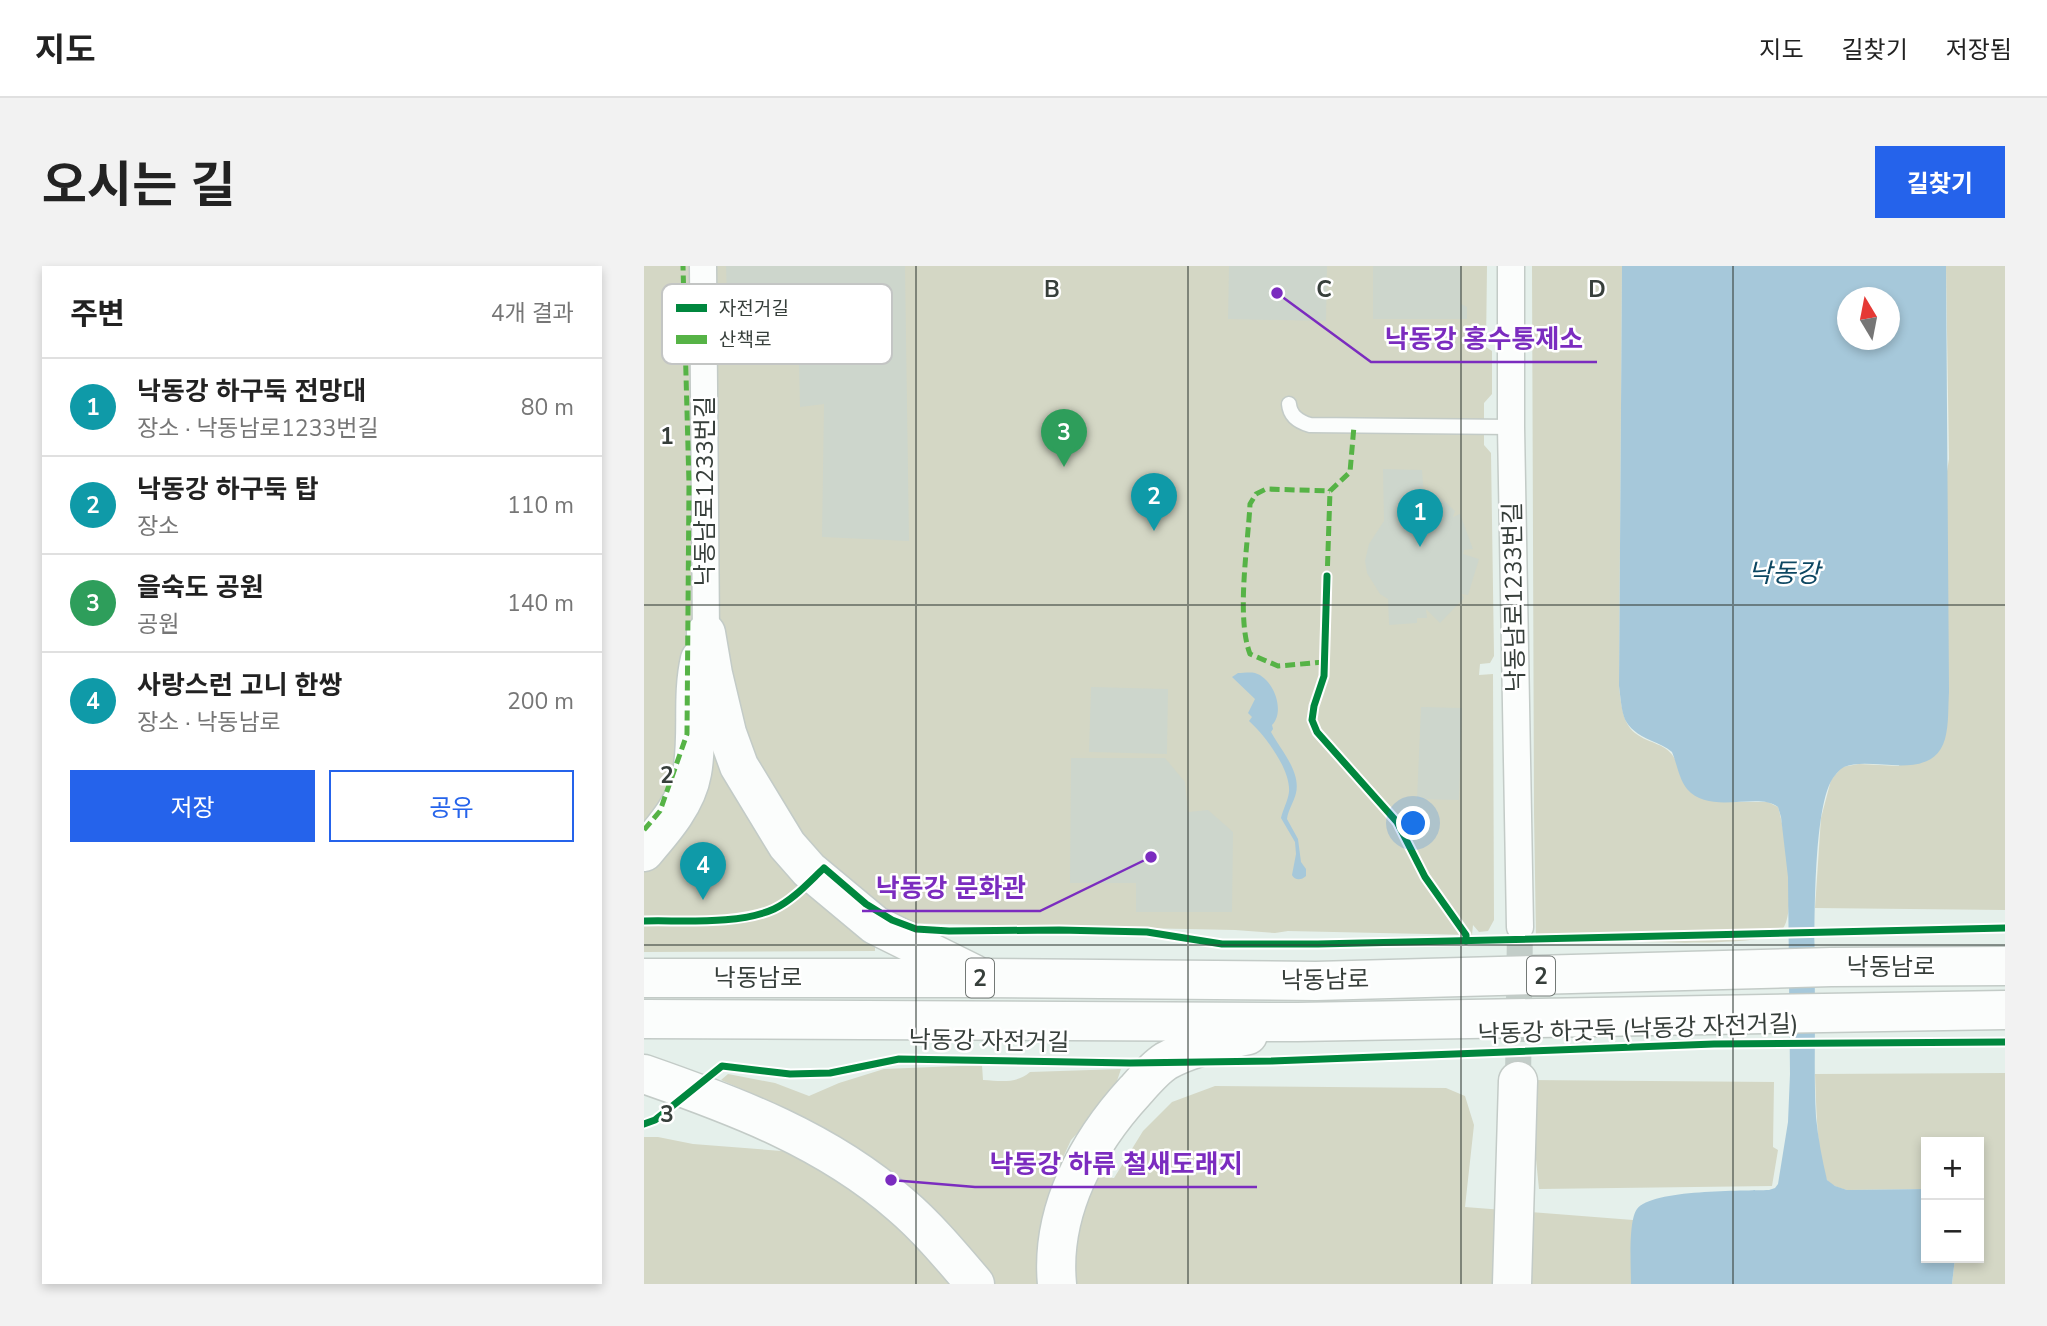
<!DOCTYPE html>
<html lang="ko">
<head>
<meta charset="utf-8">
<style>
	body { margin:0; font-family:"Nunito Sans","Noto Sans KR",sans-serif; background:#f2f2f2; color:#222 }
	.controls { position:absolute; right:21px; bottom:21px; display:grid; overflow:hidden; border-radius:0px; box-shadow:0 4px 10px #0003 }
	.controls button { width:63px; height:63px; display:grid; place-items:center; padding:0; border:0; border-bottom:2px solid #e0e0e0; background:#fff; color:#222; font:35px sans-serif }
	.compass { position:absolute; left:1193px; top:21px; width:63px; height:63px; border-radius:50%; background:#fff; box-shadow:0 4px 10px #0003; rotate:350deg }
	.you { position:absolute; left:770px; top:558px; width:24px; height:24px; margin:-18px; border:5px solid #fff; border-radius:50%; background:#1a73e8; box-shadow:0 0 0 10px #1a73e833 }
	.badge { display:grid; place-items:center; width:46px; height:46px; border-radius:50%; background:#2563eb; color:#fff; font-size:23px; font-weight:700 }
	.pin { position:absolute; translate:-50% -58px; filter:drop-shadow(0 2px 4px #0008) }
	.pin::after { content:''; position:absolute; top:37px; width:24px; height:21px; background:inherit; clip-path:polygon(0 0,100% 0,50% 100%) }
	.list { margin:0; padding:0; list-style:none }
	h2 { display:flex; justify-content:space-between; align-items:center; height:91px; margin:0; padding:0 28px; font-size:30px }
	h2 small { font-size:23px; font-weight:400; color:#767676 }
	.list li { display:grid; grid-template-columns:46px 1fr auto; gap:21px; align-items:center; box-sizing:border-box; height:98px; padding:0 28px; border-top:2px solid #e0e0e0 }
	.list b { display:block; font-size:26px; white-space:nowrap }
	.list p { margin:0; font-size:23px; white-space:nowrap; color:#767676 }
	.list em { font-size:23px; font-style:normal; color:#767676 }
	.actions { display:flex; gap:14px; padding:21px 28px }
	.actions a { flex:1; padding:16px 0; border:2px solid #2563eb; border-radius:0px; text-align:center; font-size:24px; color:#2563eb }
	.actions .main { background:#2563eb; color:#fff }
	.map { position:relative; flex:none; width:1361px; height:1018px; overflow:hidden; border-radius:0px }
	header { display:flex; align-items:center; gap:42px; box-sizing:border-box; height:98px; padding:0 35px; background:#fff; border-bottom:2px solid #e0e0e0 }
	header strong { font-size:33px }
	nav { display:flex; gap:38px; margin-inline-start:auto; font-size:24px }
	.intro { display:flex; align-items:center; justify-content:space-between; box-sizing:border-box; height:168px; padding:0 42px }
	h1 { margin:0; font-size:49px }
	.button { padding:18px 32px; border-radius:0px; background:#2563eb; color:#fff; font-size:24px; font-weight:700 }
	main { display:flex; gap:42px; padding:0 42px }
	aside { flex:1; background:#fff; border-radius:0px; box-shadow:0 4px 10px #0003 }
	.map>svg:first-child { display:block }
	.green { fill:#d4d7c5 }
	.water { fill:#a6c8da; fill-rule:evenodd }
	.building { fill:#cdd6cc }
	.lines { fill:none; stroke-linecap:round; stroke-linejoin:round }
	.street-tunnel { stroke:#c2cdc8; stroke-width:26; stroke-dasharray:26 13; stroke-linecap:butt }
	.lane-casing { stroke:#c3cbc7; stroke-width:17 }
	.street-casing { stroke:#c3cbc7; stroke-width:29 }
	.primary-casing { stroke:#c3cbc7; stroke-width:41 }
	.lane { stroke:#fbfdfc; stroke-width:14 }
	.street { stroke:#fbfdfc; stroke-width:26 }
	.primary { stroke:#fbfdfc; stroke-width:38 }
	.quiet { stroke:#56b346; stroke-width:5; stroke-dasharray:10 5; stroke-linecap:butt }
	.cycleway-casing { stroke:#fff; stroke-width:11 }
	.cycleway { stroke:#00873e; stroke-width:7 }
	.grid { fill:none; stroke:#373f3b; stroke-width:2; stroke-opacity:0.55 }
	.labels { text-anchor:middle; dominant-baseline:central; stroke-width:5; stroke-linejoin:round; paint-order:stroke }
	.shield { fill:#fff; stroke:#737976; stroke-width:2 }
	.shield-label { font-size:23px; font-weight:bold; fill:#373f3b }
	.street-label { font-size:24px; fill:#373f3b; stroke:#fff }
	.water-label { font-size:26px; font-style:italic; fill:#0d4762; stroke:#fff }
	.key { fill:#fff; stroke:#c3c5c4; stroke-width:2 }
	.key-label { font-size:19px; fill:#373f3b }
	.grid-label { font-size:23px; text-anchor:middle; font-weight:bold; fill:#373f3b; stroke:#fff; stroke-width:5; stroke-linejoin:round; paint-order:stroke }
	.leader { fill:none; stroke:#7b2cbf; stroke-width:2.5 }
	.callout-dot { fill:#7b2cbf; stroke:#fff; stroke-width:2.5 }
	.callout-label { font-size:26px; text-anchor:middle; font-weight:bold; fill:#7b2cbf; stroke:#fff; stroke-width:5; stroke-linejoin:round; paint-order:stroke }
</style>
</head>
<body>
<header>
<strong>지도</strong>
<nav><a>지도</a><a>길찾기</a><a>저장됨</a></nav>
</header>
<div class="intro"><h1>오시는 길</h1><a class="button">길찾기</a></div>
<main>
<aside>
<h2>주변<small>4개 결과</small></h2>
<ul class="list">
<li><span class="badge" style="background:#0f9aa8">1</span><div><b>낙동강 하구둑 전망대</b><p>장소 · 낙동남로1233번길</p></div><em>80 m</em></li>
<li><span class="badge" style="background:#0f9aa8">2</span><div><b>낙동강 하구둑 탑</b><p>장소</p></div><em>110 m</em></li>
<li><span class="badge" style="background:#2e9e5b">3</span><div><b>을숙도 공원</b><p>공원</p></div><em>140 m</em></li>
<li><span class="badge" style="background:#0f9aa8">4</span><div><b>사랑스런 고니 한쌍</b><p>장소 · 낙동남로</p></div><em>200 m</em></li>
</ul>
<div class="actions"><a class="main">저장</a><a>공유</a></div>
</aside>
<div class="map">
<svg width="1361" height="1018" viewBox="0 0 1361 1018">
	<rect width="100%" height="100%" fill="#e5f0eb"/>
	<g class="green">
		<polygon points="0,0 843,0 842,81 848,85 848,128 840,137 840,179 847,187 850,390 846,397 836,398 835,409 849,408 850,654 844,665 835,666 829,659 828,669 644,665 631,667 591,664 204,656 231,675 231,685 0,686"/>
		<path d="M888 0H978L975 420C977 436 978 457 991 467 1006 479 1023 476 1032 495L1076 536H1124L1134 541C1141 563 1155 651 1136 666 1113 685 932 673 892 672L890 547Z"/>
		<polygon points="1302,0 1361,0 1361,644 1171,642 1177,552 1187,514 1198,501 1215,498 1255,500 1305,193"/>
		<path d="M338 799 339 814C357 815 372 818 386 806L477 803 468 830 427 874 412 907 470 912 499 865 528 836 571 820 802 822 821 830 830 859 821 941 989 954 987 1018H0V871H14L49 878 215 891 156 849 77 814 84 808 131 817 165 830 195 817 240 803Z"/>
		<path d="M1361 807V1018H1308L1311 992H1335V876H1282V923L1203 924C1196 922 1187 920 1183 914 1173 897 1172 830 1171 808Z"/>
		<polygon points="884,814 1130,816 1129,881 1134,884 1128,920 895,923"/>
	</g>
	<g class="water">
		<path d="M978 0H1302L1305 426C1304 441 1305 459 1301 473 1288 518 1228 489 1200 501 1196 503 1192 508 1189 512 1166 545 1171 698 1171 744 1171 780 1170 816 1172 851 1174 872 1178 893 1183 914L1191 920 1203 924 1282 923V992H1311L1308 1018H987C987 1001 984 955 993 943 1008 923 1100 925 1125 924L1131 922 1134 918 1144 856 1146 808 1144 611 1137 551 1134 541C1115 525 1066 550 1043 523 1035 513 1033 498 1028 486 1022 481 1015 478 1008 475 977 461 979 451 975 420ZM1204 32H1246V74H1204Z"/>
		<path d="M594 407C599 407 606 406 611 407 629 412 642 445 628 459L629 463 627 466C636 483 657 505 652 527 650 536 644 544 643 553L654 573 657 596 662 603V610C658 614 651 615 648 609L652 588 651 576 637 552C639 543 644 535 645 526 647 504 621 469 605 455L608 451 604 447 611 433 588 411Z"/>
	</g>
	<g class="building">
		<polygon points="82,0 261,0 265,275 178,271 180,138 156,141 155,97 84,58"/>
		<polygon points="585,0 683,0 682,55 584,53"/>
		<polygon points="729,0 817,0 817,38 823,41 823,53 729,53"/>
		<polygon points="739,203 778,204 780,230 783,235 791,227 811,245 809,251 816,248 829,283 820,284 819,288 835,293 824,329 817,328 820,332 796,357 782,343 783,352 773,352 773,357 745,359 744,333 736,328 723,307 721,295 725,278 740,255"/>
		<polygon points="447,421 524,423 523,488 445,486"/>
		<polygon points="777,441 818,442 815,534 773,533"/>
		<polygon points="427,492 521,492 541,516 544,546 564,544 589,566 588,646 492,646 492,617 426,617"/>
	</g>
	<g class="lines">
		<polyline class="street-tunnel" points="874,815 876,661"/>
		<defs>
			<path id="lane" d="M645 138C646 150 655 156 666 159L867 161"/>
			<g id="street">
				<polyline points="59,0 62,367"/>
				<polyline points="867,0 867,161 876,661"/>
			</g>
			<g id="primary">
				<polyline points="62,367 69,408 83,467 95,500 143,579 165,604 231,659 330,708"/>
				<path d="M0 586C19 564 43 537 48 507 55 469 47 431 56 393"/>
				<polyline points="0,712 337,712 672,715 1187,701 1361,700"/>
				<polyline points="0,753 653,756 1361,744"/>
				<path d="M0 808C92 840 183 874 257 939 284 962 308 991 331 1018"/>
				<path d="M413 1018C406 945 444 876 491 825 500 815 511 802 522 795 547 781 576 776 604 769"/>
				<polyline points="868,1018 874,815"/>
			</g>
		</defs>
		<use href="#lane" class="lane-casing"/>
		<use href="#street" class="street-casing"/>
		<use href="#primary" class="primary-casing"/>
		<use href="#lane" class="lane"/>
		<use href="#street" class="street"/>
		<use href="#primary" class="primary"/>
		<g class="quiet">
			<polyline points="683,315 686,225 706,206 710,160"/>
			<path d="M681 396 634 400 606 388C592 351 604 279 606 238L612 228 622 223 686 225"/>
			<polyline points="0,564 16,545 43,468 45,218 39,0"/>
		</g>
		<defs>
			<g id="cycleway">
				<polyline points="683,310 680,410 670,440 668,454 673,466 753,556 781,611 822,669 822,675"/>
				<path d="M0 655C38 654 95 659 130 643 149 634 165 616 180 602L222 638 248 654 272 663 305 665 415 664 503 666 578 678H674L1361 662"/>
				<polyline points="0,858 11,854 78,800 146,808 186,807 255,793 486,797 628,795 1070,778 1361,776"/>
			</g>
		</defs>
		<use href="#cycleway" class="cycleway-casing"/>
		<use href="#cycleway" class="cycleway"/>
	</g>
	<path class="grid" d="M272 0V1018M544 0V1018M817 0V1018M1089 0V1018M0 339H1361M0 679H1361"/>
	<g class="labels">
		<g class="shield">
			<rect x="883" y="690.5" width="28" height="39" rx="5"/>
			<rect x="322" y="692.5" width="28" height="39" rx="5"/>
		</g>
		<g class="shield-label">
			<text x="897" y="710">2</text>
			<text x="336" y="712">2</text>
		</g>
		<g class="street-label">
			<text transform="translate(61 225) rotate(-90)">낙동남로1233번길</text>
			<text transform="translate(870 331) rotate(-91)">낙동남로1233번길</text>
			<text x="1247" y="701">낙동남로</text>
			<text x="114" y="712">낙동남로</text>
			<text transform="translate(681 714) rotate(-1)">낙동남로</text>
			<text transform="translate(994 763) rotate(-2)">낙동강 하굿둑 (낙동강 자전거길)</text>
			<text transform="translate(345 775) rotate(1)">낙동강 자전거길</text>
		</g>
		<g class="water-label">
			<text x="1140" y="307">낙동강</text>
		</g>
	</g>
	<rect x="18" y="18" width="230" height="80" rx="10" class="key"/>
	<rect x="32" y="38" width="31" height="8" fill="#00873e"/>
	<rect x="32" y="69" width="31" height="9" fill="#56b346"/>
	<g class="key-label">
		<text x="75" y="49">자전거길</text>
		<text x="75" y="80">산책로</text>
	</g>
	<g class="grid-label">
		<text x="408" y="31">B</text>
		<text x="680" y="31">C</text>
		<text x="953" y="31">D</text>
		<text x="23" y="178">1</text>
		<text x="23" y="517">2</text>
		<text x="23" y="856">3</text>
	</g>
	<path class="leader" d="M633 27L727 96H953M507 591L396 645H218M247 914L331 921H613"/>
	<g class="callout-dot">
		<circle cx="633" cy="27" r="7"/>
		<circle cx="507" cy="591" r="7"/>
		<circle cx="247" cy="914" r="7"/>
	</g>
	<g class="callout-label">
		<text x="840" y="82">낙동강 홍수통제소</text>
		<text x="307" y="631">낙동강 문화관</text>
		<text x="472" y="907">낙동강 하류 철새도래지</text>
	</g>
</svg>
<div class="controls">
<button>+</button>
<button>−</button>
</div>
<svg class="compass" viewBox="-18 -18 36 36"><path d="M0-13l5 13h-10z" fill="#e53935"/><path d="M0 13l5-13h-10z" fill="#767676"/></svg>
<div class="you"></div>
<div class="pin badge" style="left:776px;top:281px;background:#0f9aa8">1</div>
<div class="pin badge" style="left:510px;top:265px;background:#0f9aa8">2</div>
<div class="pin badge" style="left:420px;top:201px;background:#2e9e5b">3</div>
<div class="pin badge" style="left:59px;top:634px;background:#0f9aa8">4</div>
</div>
</main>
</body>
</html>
